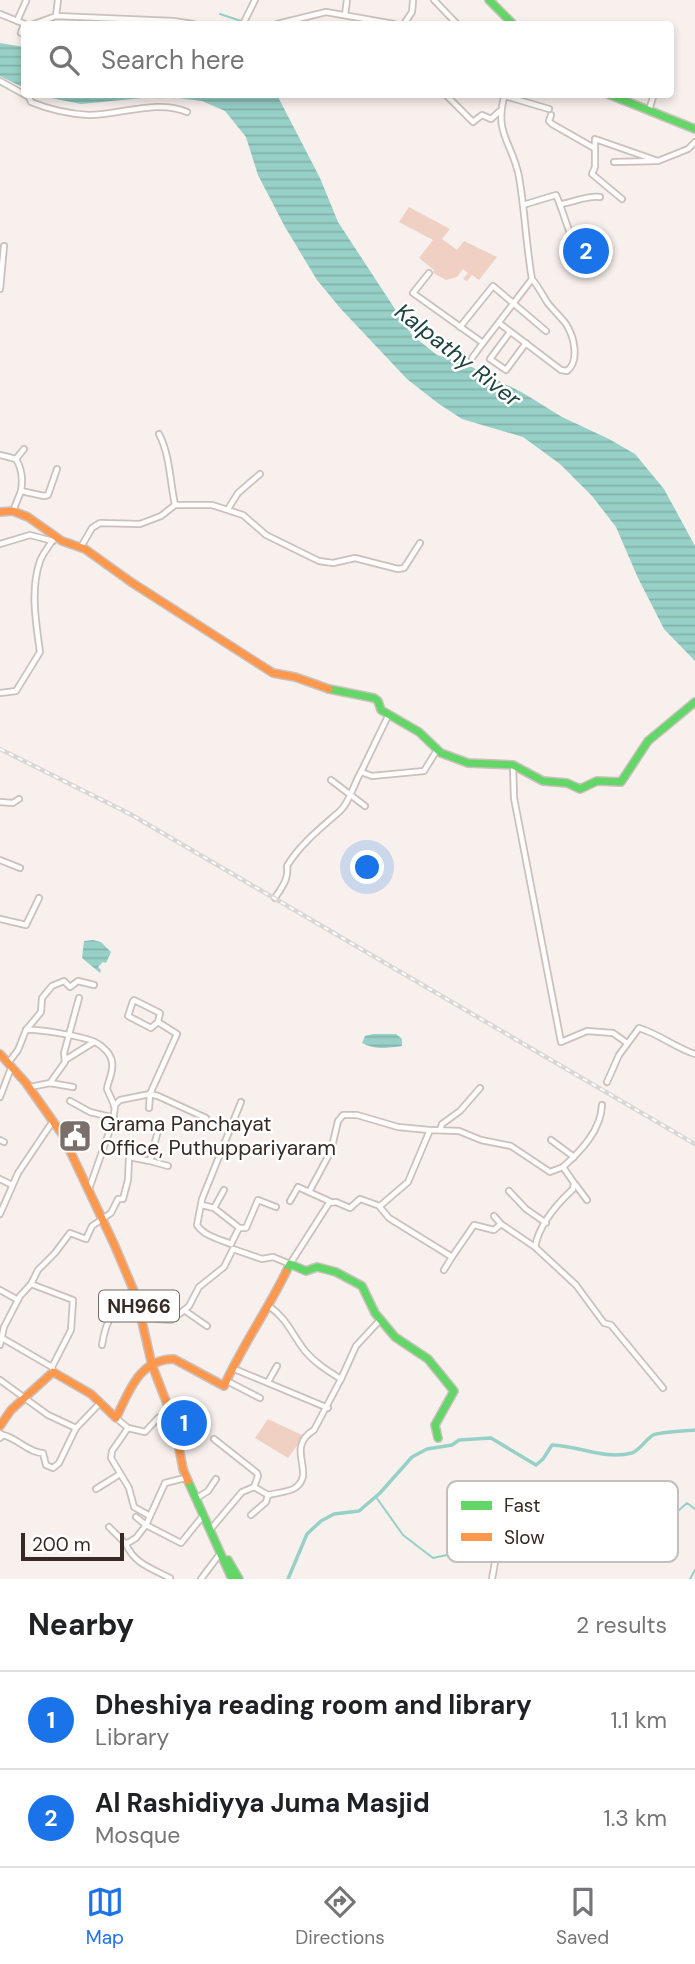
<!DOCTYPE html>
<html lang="en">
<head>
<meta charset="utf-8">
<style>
	body { margin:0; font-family:"DM Sans",sans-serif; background:#f2f2f2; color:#202124 }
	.scale { position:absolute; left:21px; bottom:18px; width:103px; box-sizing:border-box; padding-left:7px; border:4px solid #372923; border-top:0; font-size:19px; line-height:24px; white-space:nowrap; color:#372923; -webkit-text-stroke:5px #fff; paint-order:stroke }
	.you { position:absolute; left:368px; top:868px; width:24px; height:24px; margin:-18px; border:5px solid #fff; border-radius:50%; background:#1a73e8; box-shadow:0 0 0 10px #1a73e833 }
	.badge { display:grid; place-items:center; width:46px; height:46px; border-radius:50%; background:#1a73e8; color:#fff; font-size:23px; font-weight:700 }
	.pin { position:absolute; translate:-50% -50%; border:4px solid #fff; box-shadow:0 2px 7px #0006 }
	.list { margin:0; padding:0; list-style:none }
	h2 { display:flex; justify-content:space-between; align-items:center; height:91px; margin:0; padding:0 28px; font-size:30px }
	h2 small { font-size:23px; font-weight:400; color:#757577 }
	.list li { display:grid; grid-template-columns:46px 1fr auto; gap:21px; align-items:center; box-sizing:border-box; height:98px; padding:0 28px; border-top:2px solid #e0e0e0 }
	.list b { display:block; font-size:26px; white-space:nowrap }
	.list p { margin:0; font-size:23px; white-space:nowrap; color:#757577 }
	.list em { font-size:23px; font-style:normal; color:#757577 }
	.icon { flex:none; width:38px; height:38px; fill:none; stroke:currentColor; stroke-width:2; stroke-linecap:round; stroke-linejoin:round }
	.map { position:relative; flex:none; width:695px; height:1579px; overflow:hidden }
	.search { position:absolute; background:#fff; box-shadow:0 4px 10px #0003; left:21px; right:21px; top:21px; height:77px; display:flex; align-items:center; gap:18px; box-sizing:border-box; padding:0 24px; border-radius:7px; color:#757577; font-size:26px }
	.sheet { height:287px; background:#fff }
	nav { display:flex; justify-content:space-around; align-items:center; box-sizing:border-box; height:98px; border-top:2px solid #e0e0e0; background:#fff; font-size:19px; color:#757577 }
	nav a { display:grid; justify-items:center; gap:4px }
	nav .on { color:#1a73e8 }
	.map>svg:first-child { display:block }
	.park { fill:#efd0c3 }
	.water { fill:url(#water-rules) }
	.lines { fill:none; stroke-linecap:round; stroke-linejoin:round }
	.stream { stroke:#97d0c6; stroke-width:2 }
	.canal { stroke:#97d0c6; stroke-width:3.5 }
	.street-casing { stroke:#cac0bc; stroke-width:8 }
	.fast-casing { stroke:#cac0bc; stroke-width:10 }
	.slow-casing { stroke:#cac0bc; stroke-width:10 }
	.street { stroke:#fefdfc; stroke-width:4.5 }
	.fast { stroke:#63d668; stroke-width:7 }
	.slow { stroke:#ff974d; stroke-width:7 }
	.rail-casing { stroke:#d9d6d6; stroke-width:4.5 }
	.rail { stroke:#fff; stroke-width:2; stroke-dasharray:5; stroke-linecap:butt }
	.labels { text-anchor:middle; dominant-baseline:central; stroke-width:5; stroke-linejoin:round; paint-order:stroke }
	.shield { fill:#fff; stroke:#736965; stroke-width:2 }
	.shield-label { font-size:19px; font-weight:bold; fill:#372923 }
	.poi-label { font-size:21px; fill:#372923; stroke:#fff; text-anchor:start }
	.water-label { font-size:23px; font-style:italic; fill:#1c433d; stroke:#fff }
	.key { fill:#fff; stroke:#c3bfbd; stroke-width:2 }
	.key-label { font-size:19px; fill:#372923 }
</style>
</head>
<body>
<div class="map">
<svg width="695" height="1579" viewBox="0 0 695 1579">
	<defs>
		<pattern id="water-rules" width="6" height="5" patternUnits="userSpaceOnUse" patternTransform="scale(1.75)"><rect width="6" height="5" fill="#97d0c6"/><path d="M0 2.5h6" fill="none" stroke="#83b3aa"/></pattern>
	</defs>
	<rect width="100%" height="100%" fill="#f8f0ed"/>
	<g class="park">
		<polygon points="409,207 450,229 442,239 457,250 464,241 497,257 479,280 472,275 467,281 463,279 468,273 463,269 457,277 446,280 433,273 434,270 419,258 433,240 399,222"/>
		<polygon points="268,1419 304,1436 288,1458 255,1438"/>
	</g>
	<g class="water">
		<polygon points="0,43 24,47 24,88 0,76"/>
		<polygon points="36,95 277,95 320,178 338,222 412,335 437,355 466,364 523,393 562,417 609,439 635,454 664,489 695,546 695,661 664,629 638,578 616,527 592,496 560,464 523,437 462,419 439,404 407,379 341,309 317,280 285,227 258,175 246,137 225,111 202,101 163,96 81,104"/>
		<polygon points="93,940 101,942 111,952 106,963 103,962 98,967 101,970 100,973 82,958 84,941"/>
		<path d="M373 1034H396L402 1039V1046C388 1048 374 1050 362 1043L365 1036Z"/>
	</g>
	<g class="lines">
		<g class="stream">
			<polyline points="220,14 241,21"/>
			<polyline points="247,23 251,24"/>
			<polyline points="376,1497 403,1535 433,1558 461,1552 479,1542 496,1538"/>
			<path d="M502 1540 533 1550 552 1543 556 1537 565 1540 568 1537 612 1557C636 1543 642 1549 652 1520L658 1518 669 1519 687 1503 695 1509"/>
			<polyline points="690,1579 695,1570"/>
		</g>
		<path class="canal" d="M288 1579 307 1534 321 1521 334 1514 359 1511 380 1493 412 1457 427 1449 452 1445 459 1440 491 1438 536 1465 543 1459 552 1445C580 1446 604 1460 632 1453 640 1450 645 1440 653 1435 660 1432 685 1431 695 1430"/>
		<defs>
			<g id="street">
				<polyline points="434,0 457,24"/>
				<polyline points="0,14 25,24"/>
				<polyline points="345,15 347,0"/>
				<polyline points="56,16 58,0"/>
				<polyline points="17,21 26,1"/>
				<polyline points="24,24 21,33 24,34"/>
				<polyline points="34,24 56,16 173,21 193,24"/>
				<polyline points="243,24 255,0"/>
				<polyline points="277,24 326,12 394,24"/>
				<polyline points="404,24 412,12 413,1"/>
				<path d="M0 81 29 97 31 102C48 109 71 114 89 115 120 115 157 99 187 112"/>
				<polyline points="445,94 473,122 482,115 491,119 500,111"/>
				<polyline points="505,96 549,109"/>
				<polyline points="649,110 654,94"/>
				<polyline points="551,115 549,121 552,124 594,148"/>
				<polyline points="614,162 658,161 688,149 695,142"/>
				<polyline points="622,199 592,174 595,167 595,139 658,161"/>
				<path d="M561 204C574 202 588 195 600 197"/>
				<path d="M523 205 556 195C565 214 570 244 585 258L593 254"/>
				<polyline points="573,234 583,238 598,264 581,269"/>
				<path d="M429 273 413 293 483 343 532 279C526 245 525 211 519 177 513 143 493 134 505 94"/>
				<polyline points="0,289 4,246"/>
				<path d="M499 323 561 370 567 371C580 361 574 336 566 324 560 316 553 310 547 302 542 294 538 286 532 279"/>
				<polyline points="460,327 493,286 546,331"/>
				<polyline points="510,332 490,359 506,370 526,343"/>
				<polyline points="472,358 483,343"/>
				<path d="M159 434C170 455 170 482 175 505"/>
				<path d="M0 455 16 459C22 469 23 480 21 491L44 496 48 495 57 469"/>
				<polyline points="16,459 24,449"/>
				<polyline points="228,509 238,493 260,474"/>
				<polyline points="13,511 21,491"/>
				<polyline points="0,544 30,535 53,541"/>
				<polyline points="81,547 92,528 100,523 140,524 161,516 175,505 212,505 243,515 266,535 319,561 333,563 355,558 398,569 404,568 420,543"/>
				<path d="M0 693 16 691 40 652C36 623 30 590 40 561 43 553 48 548 52 541"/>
				<polyline points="513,765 514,798 561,1042 587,1031 613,1033 627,1043"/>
				<polyline points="361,772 389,714"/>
				<polyline points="331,780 365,806"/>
				<polyline points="0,802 13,803 19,799"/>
				<polyline points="0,860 20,868"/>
				<path d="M275 898C282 887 289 879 287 866 300 844 321 828 340 811 350 802 354 783 361 772L372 776 424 771 437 750"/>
				<polyline points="0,919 26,925 39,898"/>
				<path d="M26 1030C36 1028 85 1037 95 1042 103 1046 111 1054 112 1062 114 1072 108 1080 107 1089L115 1107 113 1121 89 1189"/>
				<polyline points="65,1060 94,1042"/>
				<polyline points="9,1062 18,1050 26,1030 41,1012 42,998 52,986 64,981 70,987 78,981 94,985"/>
				<path d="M607 1082 619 1055 639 1028C659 1034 676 1048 695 1054"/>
				<polyline points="50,1083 65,1062 64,1053 79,998"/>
				<polyline points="30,1087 50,1083 73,1087"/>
				<polyline points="0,1097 11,1068"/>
				<polyline points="70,1101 90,1112 114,1118"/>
				<polyline points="114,1106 120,1100 150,1094 177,1034 158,1022 160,1013 134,1000 133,1001 128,1016 151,1028 158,1022"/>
				<polyline points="149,1108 150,1094 158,1096 206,1118"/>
				<polyline points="440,1130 442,1124 460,1111 480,1088"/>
				<polyline points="0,1140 4,1142"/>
				<polyline points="551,1140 574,1157"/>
				<polyline points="150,1161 168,1166"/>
				<polyline points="0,1179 12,1185"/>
				<polyline points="575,1184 587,1200"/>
				<path d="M573 1189 574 1183 563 1167C581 1151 601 1130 602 1105"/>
				<path d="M572 1190C557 1204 539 1225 535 1247L576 1285 604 1323 611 1325 663 1388"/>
				<polyline points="509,1191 526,1209 546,1223"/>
				<polyline points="290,1201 298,1187 309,1192"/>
				<polyline points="331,1202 309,1192 331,1151 338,1121 343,1115 357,1115 398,1127 429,1130"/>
				<polyline points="202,1205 214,1208 237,1226 239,1228 231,1244"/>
				<polyline points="379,1206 389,1218 452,1257 444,1270"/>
				<polyline points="214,1208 224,1190"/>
				<polyline points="0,1214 18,1173 53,1121"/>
				<polyline points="494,1216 501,1224 535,1247"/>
				<polyline points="239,1228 246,1228 258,1200 276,1207"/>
				<path d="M231 1244C219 1239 204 1236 197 1225L202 1199 241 1102"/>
				<polyline points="452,1257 474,1225 494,1230 501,1224"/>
				<polyline points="31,1284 73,1300 71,1330 52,1367 53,1372"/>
				<polyline points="0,1290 18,1300"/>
				<polyline points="184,1310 207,1326"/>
				<polyline points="143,1318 171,1320 182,1312 189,1306 199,1287 224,1267 233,1249 262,1259 273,1257 290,1264 329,1203 336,1202 350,1208 360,1199 380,1206 408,1182 430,1130 459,1131 481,1140 511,1146 550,1172 563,1167"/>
				<polyline points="2,1338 52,1367"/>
				<polyline points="0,1345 4,1327 20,1296 31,1284 38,1270 55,1253 70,1233 86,1239 92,1226 111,1213 118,1199 123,1199 128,1180 129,1157 150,1161 160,1123"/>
				<path d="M102 1345C105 1324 114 1303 135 1296"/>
				<polyline points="232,1368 328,1408"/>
				<polyline points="341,1379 356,1346 381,1319"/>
				<polyline points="0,1380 48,1415 76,1428"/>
				<polyline points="227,1381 260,1398"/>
				<polyline points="268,1382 277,1366"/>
				<polyline points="116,1418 128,1428 112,1451 111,1458 129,1488 134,1507 150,1516"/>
				<polyline points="128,1428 145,1432 158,1418 170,1411"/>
				<polyline points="0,1433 3,1435 0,1438"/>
				<path d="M3 1435C17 1438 29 1453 43 1453L46 1465 53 1468 59 1463 76 1428 100 1403"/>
				<path d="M254 1487 268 1495C276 1493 289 1492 295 1488 317 1473 284 1448 314 1430L341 1379C328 1371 315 1363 305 1351 291 1333 288 1320 269 1306"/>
				<polyline points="96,1489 120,1474"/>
				<polyline points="197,1498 208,1491 216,1479"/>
				<polyline points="251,1515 266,1502 268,1495"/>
				<polyline points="136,1517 146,1525 165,1483 185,1478"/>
				<polyline points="109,1527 126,1544 136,1538 146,1525 181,1543 202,1517"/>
				<polyline points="210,1530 242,1492 254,1487 258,1476 257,1473 214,1439"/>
				<path d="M126 1544C134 1564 153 1569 170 1578"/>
				<polyline points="201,1579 219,1555"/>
				<polyline points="492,1579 502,1523"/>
			</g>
			<g id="fast">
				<polyline points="489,0 513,24"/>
				<polyline points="608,94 695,129"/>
				<polyline points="329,689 374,698 378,701 381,710 419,732 441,753 468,763 513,765 543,781 567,783 580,789 597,781 621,782 648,741 695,702"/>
				<polyline points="286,1272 290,1264 306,1271 317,1267 336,1272 362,1286 375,1313 395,1337 428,1359 454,1391 435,1425 438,1438"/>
				<polyline points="188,1481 232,1579"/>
				<polyline points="228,1560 239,1579"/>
			</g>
			<g id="slow">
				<polyline points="0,512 13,511 28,517 62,541 85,549 131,582 273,673 295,677 329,689"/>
				<polyline points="0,1054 26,1083 62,1134 114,1244 136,1296 152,1365 174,1422 183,1469 188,1481"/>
				<path d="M0 1426 11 1410 53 1372 91 1394 116 1418C129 1392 139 1359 174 1359L224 1386C242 1346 267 1311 286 1272"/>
			</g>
		</defs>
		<use href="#street" class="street-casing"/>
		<use href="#fast" class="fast-casing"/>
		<use href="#slow" class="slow-casing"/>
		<use href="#street" class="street"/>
		<use href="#fast" class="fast"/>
		<use href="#slow" class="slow"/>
		<defs>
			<polyline id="rail" points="0,749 130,814 695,1144"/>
		</defs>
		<use href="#rail" class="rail-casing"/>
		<use href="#rail" class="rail"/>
	</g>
	<defs>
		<symbol id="civic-square" viewBox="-11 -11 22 22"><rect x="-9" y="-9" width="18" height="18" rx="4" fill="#7b6f6a" stroke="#fff"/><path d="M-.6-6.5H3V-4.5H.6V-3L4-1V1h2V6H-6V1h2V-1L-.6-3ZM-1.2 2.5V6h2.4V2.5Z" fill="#fff"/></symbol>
	</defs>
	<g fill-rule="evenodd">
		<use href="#civic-square" x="56" y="1117" width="38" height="38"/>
	</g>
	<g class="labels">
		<rect class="shield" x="99" y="1290.5" width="80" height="31" rx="5"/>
		<g class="shield-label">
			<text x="139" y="1306">NH966</text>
		</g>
		<g class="poi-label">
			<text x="100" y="1124">Grama Panchayat<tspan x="100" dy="24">Office, Puthuppariyaram</tspan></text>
		</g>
		<g class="water-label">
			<text transform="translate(458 355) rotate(38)">Kalpathy River</text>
		</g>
	</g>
	<rect x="447" y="1481" width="231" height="81" rx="10" class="key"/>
	<rect x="461" y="1501" width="31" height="9" fill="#63d668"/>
	<rect x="461" y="1533" width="31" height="8" fill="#ff974d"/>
	<g class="key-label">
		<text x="504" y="1512">Fast</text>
		<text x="504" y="1544">Slow</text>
	</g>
</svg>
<div class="scale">200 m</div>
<div class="you"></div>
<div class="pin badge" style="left:184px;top:1423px">1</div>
<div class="pin badge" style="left:586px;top:251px">2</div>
<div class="search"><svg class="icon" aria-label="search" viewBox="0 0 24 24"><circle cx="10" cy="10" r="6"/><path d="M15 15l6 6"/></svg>Search here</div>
</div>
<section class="sheet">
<h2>Nearby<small>2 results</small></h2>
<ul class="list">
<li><span class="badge">1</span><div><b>Dheshiya reading room and library</b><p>Library</p></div><em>1.1 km</em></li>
<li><span class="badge">2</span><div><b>Al Rashidiyya Juma Masjid</b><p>Mosque</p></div><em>1.3 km</em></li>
</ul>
</section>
<nav>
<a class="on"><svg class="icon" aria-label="map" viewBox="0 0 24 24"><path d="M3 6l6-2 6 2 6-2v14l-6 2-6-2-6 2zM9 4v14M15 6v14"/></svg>Map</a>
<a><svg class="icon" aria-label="directions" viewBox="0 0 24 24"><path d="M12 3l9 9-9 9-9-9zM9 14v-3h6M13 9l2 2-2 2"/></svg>Directions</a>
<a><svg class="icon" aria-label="saved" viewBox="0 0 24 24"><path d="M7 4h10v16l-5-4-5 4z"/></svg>Saved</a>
</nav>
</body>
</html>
